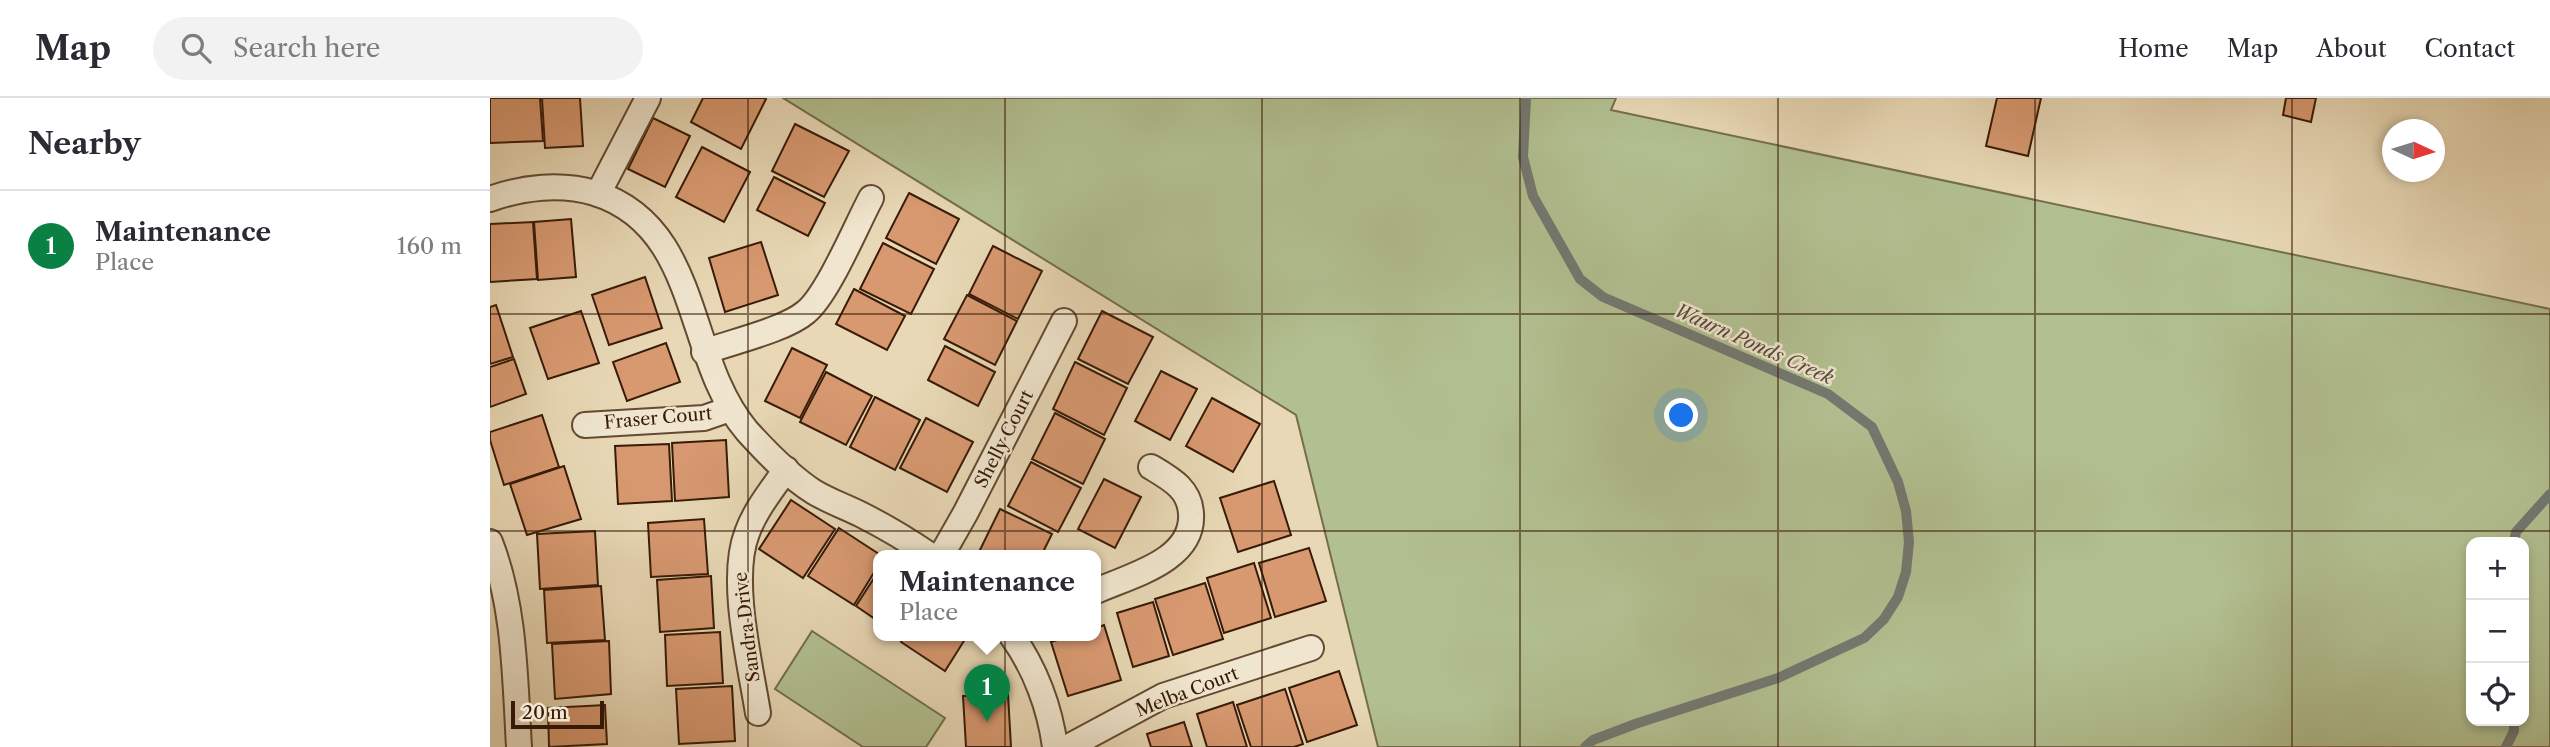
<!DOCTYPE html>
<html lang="en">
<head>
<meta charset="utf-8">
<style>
	body { margin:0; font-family:"Libre Caslon Text",serif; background:#f2f2f3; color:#2b2b33 }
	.controls { position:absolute; right:21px; bottom:21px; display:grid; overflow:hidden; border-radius:14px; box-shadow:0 4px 10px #0003 }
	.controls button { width:63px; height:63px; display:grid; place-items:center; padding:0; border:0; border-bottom:2px solid #e1e1e2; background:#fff; color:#2b2b33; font:35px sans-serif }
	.compass { position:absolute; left:1892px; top:21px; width:63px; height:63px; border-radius:50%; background:#fff; box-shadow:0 4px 10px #0003; rotate:94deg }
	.scale { position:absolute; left:21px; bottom:18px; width:93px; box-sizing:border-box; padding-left:7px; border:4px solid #381b07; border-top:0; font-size:19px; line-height:24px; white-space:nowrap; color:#381b07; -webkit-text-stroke:5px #f0e6cf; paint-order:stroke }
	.you { position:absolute; left:1192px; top:318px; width:24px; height:24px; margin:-18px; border:5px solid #fff; border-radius:50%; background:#1a73e8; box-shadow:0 0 0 10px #1a73e833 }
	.badge { display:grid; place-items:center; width:46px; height:46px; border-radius:50%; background:#0b8043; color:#fff; font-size:23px; font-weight:700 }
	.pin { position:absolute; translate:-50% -58px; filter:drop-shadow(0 2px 4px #0008) }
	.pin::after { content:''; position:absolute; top:37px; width:24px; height:21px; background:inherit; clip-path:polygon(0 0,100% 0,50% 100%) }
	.popup { position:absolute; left:383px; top:452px; width:228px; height:91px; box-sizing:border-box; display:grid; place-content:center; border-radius:14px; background:#fff; filter:drop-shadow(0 2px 5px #0005); font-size:23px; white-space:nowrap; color:#7c7c81 }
	.popup b { font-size:26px; color:#2b2b33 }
	.popup::after { content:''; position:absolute; left:50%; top:100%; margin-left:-14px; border:14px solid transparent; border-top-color:#fff }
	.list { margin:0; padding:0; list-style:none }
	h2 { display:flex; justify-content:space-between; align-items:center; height:91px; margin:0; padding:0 28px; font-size:30px }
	h2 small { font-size:23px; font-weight:400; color:#7c7c81 }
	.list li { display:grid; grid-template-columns:46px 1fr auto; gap:21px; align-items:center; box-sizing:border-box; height:112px; padding:0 28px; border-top:2px solid #e1e1e2 }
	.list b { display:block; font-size:26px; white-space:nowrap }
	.list p { margin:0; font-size:23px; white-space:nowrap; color:#7c7c81 }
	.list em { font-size:23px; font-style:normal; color:#7c7c81 }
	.icon { flex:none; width:38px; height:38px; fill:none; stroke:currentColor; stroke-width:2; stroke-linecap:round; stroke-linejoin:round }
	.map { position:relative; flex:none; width:2060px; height:649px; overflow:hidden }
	header { display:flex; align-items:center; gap:42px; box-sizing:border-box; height:98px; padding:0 35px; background:#fff; border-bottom:2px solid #e1e1e2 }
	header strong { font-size:33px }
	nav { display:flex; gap:38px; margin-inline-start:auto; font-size:24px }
	.search { width:490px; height:63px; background:#f2f2f3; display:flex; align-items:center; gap:18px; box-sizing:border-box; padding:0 24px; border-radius:38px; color:#7c7c81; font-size:26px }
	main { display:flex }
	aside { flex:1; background:#fff }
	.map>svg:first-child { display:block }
	.green { fill:#b2c091; stroke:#756e4c; stroke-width:2; fill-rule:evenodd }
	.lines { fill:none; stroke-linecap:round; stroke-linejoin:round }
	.stream { stroke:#737971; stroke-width:10 }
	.building { fill:#d89971; stroke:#381b07; stroke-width:2 }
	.street-casing { stroke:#644a32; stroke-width:28 }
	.street { stroke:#f0e6cf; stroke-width:24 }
	.grid { fill:none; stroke:#381b07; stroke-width:2; stroke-opacity:0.55 }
	.labels { text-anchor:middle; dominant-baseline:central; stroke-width:5; stroke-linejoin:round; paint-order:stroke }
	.street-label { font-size:18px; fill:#381b07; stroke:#f0e6cf }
	.water-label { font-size:19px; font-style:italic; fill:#554a3c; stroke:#f0e6cf }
</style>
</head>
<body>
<header>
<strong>Map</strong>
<div class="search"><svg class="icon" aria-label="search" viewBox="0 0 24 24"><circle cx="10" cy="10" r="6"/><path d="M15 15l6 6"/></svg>Search here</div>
<nav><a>Home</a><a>Map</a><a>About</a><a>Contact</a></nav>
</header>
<main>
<aside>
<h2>Nearby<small></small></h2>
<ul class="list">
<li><span class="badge">1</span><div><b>Maintenance</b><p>Place</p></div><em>160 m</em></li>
</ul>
</aside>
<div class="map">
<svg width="2060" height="649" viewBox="0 0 2060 649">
	<rect width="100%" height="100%" fill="#e8d8b5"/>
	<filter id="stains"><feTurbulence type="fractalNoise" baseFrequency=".00286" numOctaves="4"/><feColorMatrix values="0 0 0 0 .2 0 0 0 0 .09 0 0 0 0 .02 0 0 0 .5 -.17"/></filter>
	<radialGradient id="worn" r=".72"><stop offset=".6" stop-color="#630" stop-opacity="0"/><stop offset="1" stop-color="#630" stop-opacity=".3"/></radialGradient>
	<g class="green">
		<path d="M293 0H1126L1121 12 2060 211V649H888L806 317ZM2034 444V623H1981V444Z"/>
		<polygon points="322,533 455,620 436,649 373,649 285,591"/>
	</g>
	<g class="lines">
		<g class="stream">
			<polyline points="1036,0 1033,59 1043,98 1090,181 1113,199 1338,296 1382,329 1408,384 1416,413 1419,444 1416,474 1408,499 1394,521 1374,540 1288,580 1148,625 1103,642 1095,649"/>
			<polyline points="2024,444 2026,434 2060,396"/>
			<polyline points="2016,649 2024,633 2024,623"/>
		</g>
	</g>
	<g class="building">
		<polygon points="0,0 50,0 53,43 0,45"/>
		<polygon points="52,0 90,0 93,48 55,50"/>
		<polygon points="213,0 274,0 276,1 251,51 201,24"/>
		<polygon points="1507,0 1551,0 1538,58 1496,48"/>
		<polygon points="1796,0 1826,0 1821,24 1793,17"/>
		<polygon points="163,20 200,38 175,89 138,71"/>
		<polygon points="305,26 359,53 334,99 282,73"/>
		<polygon points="212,49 260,74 234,124 186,99"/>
		<polygon points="284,79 335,105 318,138 267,112"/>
		<polygon points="419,95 469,121 446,166 396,140"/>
		<polygon points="81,121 86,179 48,182 44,124"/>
		<polygon points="43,124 47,181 0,184 0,126"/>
		<polygon points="271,144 288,197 235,214 219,160"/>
		<polygon points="393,145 444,171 421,216 370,191"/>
		<polygon points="503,148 552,173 528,221 479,196"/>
		<polygon points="155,179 172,230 119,247 102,197"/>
		<polygon points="364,191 415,218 397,252 346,226"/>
		<polygon points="477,197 527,223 505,267 454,241"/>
		<polygon points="6,207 23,259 0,266 0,209"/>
		<polygon points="91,213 109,265 58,281 40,230"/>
		<polygon points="612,213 663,239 638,286 588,261"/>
		<polygon points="176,245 190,284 137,303 123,264"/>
		<polygon points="455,248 505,274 488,308 438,282"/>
		<polygon points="302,250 337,267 310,320 275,303"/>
		<polygon points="24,261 36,296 0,309 0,269"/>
		<polygon points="585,264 637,290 614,337 563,311"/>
		<polygon points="671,273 707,291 680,342 645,323"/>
		<polygon points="336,274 382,298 356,347 310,324"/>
		<polygon points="385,299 430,322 405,372 360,349"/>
		<polygon points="722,300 770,326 743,374 696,348"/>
		<polygon points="565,315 615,341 593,386 542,361"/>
		<polygon points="52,317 69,369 14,387 0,342 0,334"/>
		<polygon points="436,320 483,344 457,394 410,370"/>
		<polygon points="236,342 239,399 185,403 182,345"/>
		<polygon points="179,346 182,403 128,406 125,348"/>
		<polygon points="541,364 591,390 568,434 518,408"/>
		<polygon points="74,368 91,421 37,437 20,386"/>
		<polygon points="614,381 651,399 625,450 588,431"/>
		<polygon points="784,383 801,437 748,454 730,400"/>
		<polygon points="301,402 345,431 313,480 269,451"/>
		<polygon points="510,411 562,436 551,458 487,458"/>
		<polygon points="214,421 218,476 161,479 158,425"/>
		<polygon points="349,430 392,458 388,458 388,468 364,507 318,478"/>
		<polygon points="105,433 108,487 50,491 47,436"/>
		<polygon points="819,450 836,503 785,519 769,465"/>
		<polygon points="764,465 781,520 734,535 717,480"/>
		<polygon points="388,474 388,523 366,508"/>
		<polygon points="221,478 224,530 170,534 167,482"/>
		<polygon points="715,485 733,541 683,557 665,501"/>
		<polygon points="111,488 115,542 57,545 54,492"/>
		<polygon points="663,504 679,558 643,569 627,515"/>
		<polygon points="614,527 631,582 578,598 561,544 579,538 606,538 606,530"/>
		<polygon points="230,534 233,585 177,588 175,537"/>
		<polygon points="414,538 477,538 455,573 411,544"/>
		<polygon points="119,543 121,596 65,601 62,546"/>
		<polygon points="849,573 867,627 817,644 799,590"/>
		<polygon points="242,588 245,643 189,646 186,591"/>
		<polygon points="795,591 813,646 804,649 761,649 747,607"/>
		<polygon points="518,596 521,649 476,649 473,598"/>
		<polygon points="743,604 757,649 717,649 707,616"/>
		<polygon points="115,607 117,646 59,649 58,610"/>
		<polygon points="694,624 702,649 661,649 657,636"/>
	</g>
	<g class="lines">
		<defs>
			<g id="street">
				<polyline points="108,96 158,0"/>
				<path d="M0 101C33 89 71 85 105 95 212 129 194 259 257 333 277 355 299 378 324 394 339 403 356 409 372 417 396 429 419 443 441 458"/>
				<path d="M214 254C241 244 295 232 316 214 338 196 366 128 381 100"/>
				<polyline points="95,327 214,320 240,311"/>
				<path d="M0 444C25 508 25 581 29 649"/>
				<polyline points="451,458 476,414 574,223"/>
				<path d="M606 493C639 478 704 463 701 416 700 391 681 381 661 369"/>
				<path d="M522 538C545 570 560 610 565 649"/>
				<path d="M268 615C260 565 239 481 257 435 265 412 282 392 296 371"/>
				<polyline points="578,649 673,598 821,550"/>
			</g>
		</defs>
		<use href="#street" class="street-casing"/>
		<use href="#street" class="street"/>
	</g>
	<path class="grid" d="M258 0V649M515 0V649M772 0V649M1030 0V649M1288 0V649M1545 0V649M1802 0V649M0 216H2060M0 433H2060"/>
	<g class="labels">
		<g class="street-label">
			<text transform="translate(168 320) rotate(-5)">Fraser Court</text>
			<text transform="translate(514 341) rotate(-63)">Shelly Court</text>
			<text transform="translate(257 529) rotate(-97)">Sandra Drive</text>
			<text transform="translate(697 594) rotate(-21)">Melba Court</text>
		</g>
		<g class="water-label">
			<text transform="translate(1264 246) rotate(24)">Waurn Ponds Creek</text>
		</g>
	</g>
	<rect width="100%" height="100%" filter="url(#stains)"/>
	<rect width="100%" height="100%" fill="url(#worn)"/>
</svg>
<div class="controls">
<button>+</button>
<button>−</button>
<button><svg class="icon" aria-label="locate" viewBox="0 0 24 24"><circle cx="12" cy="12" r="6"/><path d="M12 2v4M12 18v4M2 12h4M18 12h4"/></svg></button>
</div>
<svg class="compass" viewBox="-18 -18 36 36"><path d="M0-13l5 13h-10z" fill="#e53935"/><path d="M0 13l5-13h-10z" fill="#7c7c81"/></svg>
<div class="scale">20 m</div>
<div class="you"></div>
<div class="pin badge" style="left:497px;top:624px">1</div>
<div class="popup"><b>Maintenance</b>Place</div>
</div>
</main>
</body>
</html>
